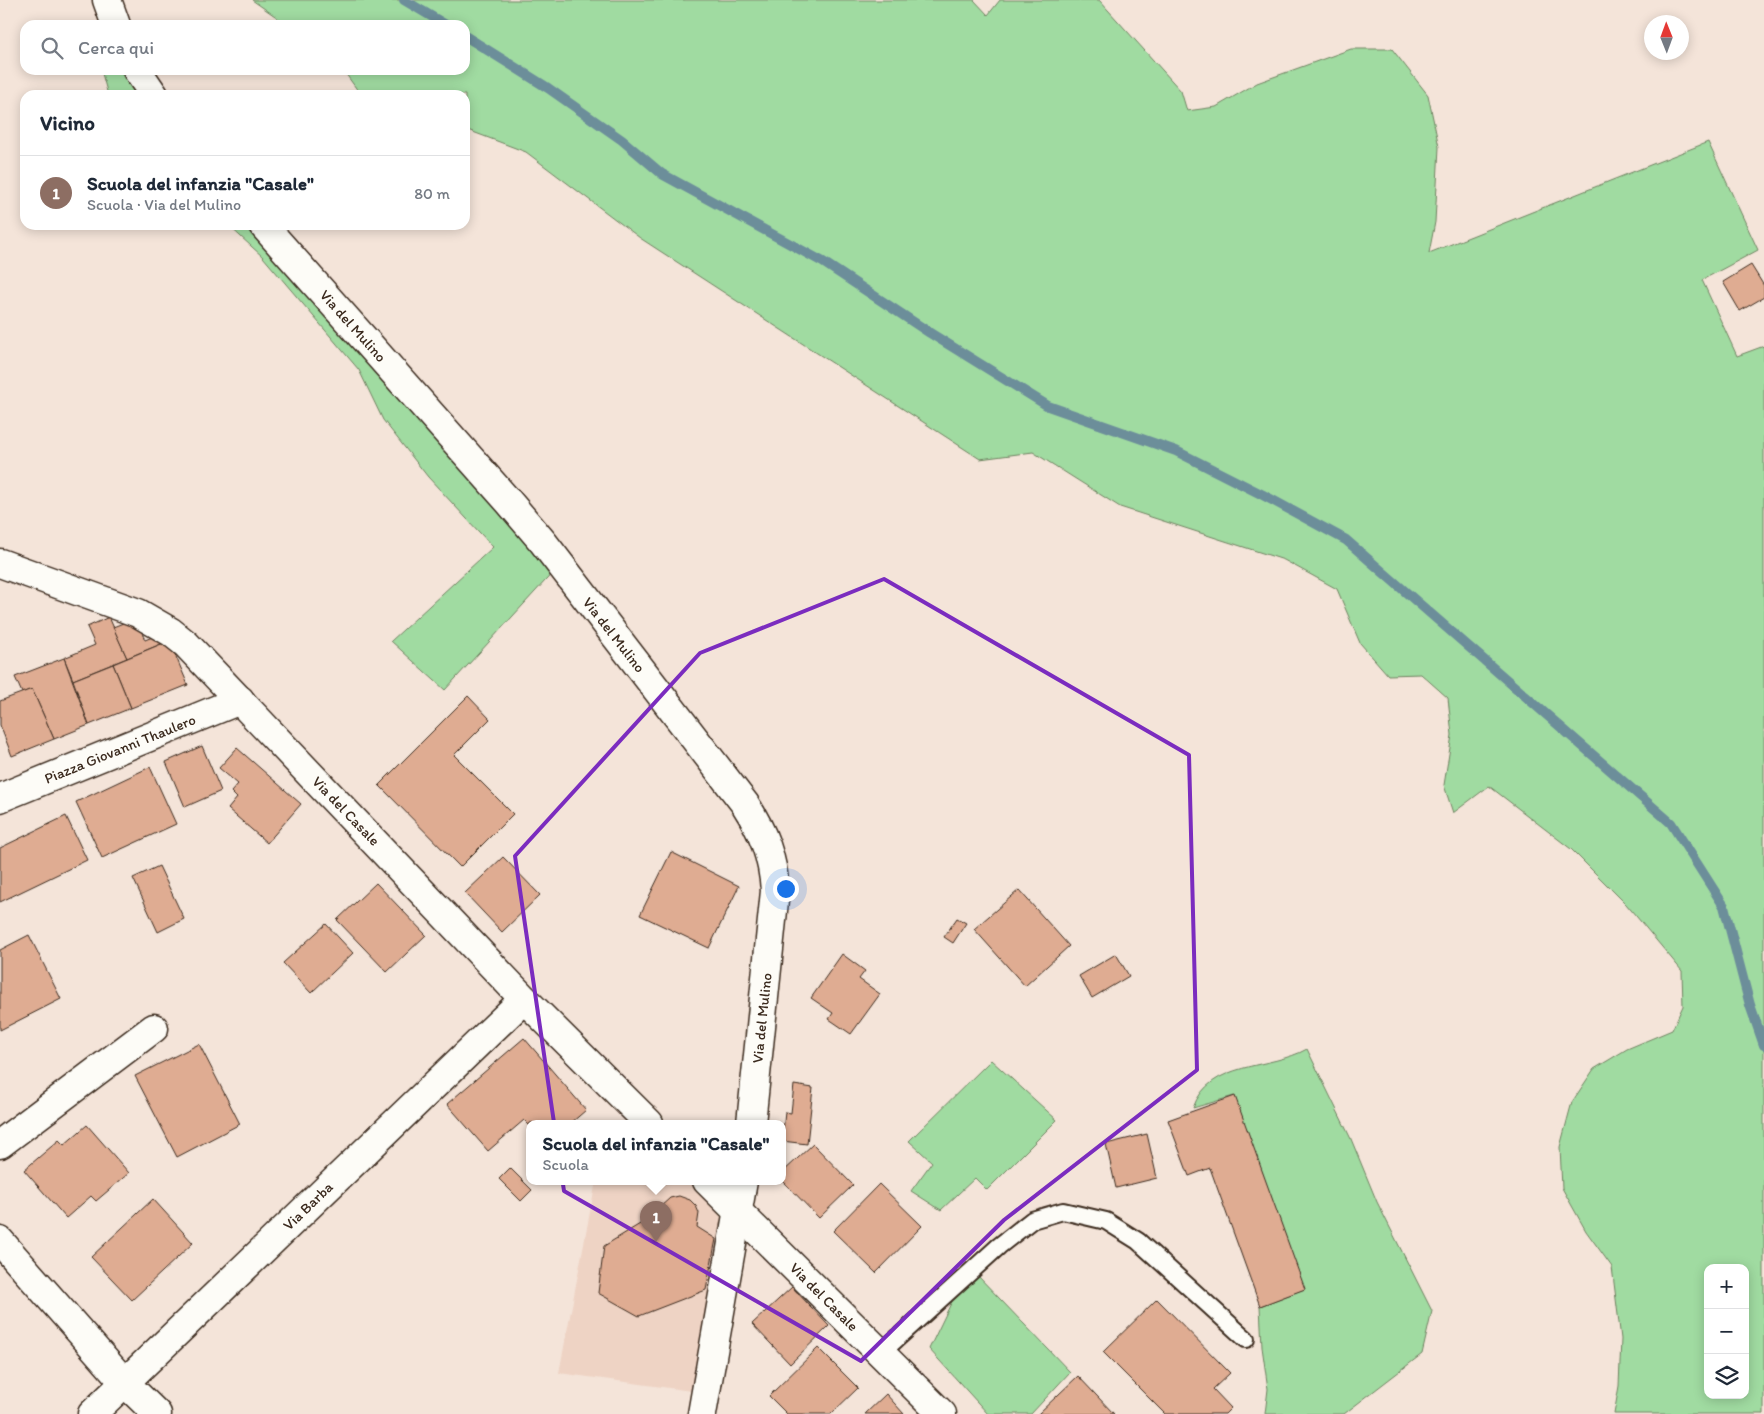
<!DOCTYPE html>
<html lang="it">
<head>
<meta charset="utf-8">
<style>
	body { margin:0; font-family:Itim,sans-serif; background:#f6f6f7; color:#1f2937 }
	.controls { position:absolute; right:15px; bottom:15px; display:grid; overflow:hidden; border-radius:10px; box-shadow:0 2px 12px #0003 }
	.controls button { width:45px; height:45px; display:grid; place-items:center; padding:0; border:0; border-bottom:1px solid #e0e1e3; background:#fff; color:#1f2937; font:25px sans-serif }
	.compass { position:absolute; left:1644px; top:15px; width:45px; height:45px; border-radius:50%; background:#fff; box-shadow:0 2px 12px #0003; rotate:359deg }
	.you { position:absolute; left:785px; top:888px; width:18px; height:18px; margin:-12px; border:4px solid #fff; border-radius:50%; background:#1a73e8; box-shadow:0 0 0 8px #1a73e833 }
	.badge { display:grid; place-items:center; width:32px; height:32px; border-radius:50%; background:#1f6fb2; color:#fff; font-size:16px; font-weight:700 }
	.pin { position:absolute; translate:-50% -41px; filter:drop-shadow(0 1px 2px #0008) }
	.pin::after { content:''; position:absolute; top:26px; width:18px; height:15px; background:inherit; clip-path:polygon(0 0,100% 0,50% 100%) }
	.popup { position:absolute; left:526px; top:1120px; width:260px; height:65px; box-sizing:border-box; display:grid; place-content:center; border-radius:10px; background:#fff; filter:drop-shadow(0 1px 4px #0005); font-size:16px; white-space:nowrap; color:#747a83 }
	.popup b { font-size:19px; color:#1f2937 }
	.popup::after { content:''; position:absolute; left:50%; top:100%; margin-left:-10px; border:10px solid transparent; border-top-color:#fff }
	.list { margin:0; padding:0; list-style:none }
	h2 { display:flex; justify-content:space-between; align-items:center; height:65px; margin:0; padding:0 20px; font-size:21px }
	h2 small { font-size:16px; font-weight:400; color:#747a83 }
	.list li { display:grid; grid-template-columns:32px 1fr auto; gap:15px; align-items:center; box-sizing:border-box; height:75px; padding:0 20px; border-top:1px solid #e0e1e3 }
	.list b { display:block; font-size:19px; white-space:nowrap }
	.list p { margin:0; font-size:16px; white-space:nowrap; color:#747a83 }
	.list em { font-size:16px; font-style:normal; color:#747a83 }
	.icon { flex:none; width:28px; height:28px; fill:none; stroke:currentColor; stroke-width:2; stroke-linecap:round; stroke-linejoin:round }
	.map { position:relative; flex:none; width:1764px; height:1414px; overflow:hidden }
	.search { position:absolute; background:#fff; box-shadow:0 2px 12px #0003; left:20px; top:20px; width:450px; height:55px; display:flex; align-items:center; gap:12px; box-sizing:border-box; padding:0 18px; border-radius:15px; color:#747a83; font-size:19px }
	.panel { position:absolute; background:#fff; box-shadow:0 2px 12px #0003; left:20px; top:90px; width:450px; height:140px; border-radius:15px }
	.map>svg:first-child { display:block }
	.built { fill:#eed3c4 }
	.green { fill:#a0dba1; stroke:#6e8260; fill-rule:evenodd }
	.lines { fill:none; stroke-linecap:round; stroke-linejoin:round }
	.stream { stroke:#6c8e9a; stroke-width:10 }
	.building { fill:#dfac92; stroke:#3b2a1e }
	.lane-casing { stroke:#3b2a1e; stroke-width:20 }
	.street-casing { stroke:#3b2a1e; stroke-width:31 }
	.lane { stroke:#fdfcf7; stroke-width:16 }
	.street { stroke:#fdfcf7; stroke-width:28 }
	.marked { fill:none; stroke:#7b2cbf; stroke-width:4; stroke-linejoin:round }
	.labels { text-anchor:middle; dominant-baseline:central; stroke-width:5; stroke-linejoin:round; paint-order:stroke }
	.street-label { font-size:15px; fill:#3b2a1e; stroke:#fdfcf7 }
</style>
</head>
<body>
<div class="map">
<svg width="1764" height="1414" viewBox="0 0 1764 1414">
	<rect width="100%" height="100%" fill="#f4e4d9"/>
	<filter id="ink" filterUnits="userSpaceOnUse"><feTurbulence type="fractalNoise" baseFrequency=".02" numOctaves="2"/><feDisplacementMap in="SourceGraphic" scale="10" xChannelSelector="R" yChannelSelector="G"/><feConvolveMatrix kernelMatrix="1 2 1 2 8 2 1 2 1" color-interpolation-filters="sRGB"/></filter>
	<g filter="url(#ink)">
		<polygon class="built" points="596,1181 696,1181 732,1216 699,1392 559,1373"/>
		<g class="green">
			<path d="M252 0H974L988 15 1000 0H1099L1181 91 1187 111 1216 107 1257 83 1351 49H1392L1428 95 1439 147 1435 222 1429 253 1708 142 1758 250 1702 280 1737 356 1764 346V1414H1614L1619 1386 1621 1339 1612 1267 1586 1231 1562 1188 1560 1147 1572 1102 1594 1069 1627 1049 1672 1030 1683 1006 1682 971 1626 904 1571 849 1489 786 1453 813 1444 785 1452 735 1448 698 1421 674 1388 675 1360 643 1337 589 1284 560 1120 507 1033 452 980 459 640 238 526 152 465 129V95H361L343 70H465V25H288ZM1708 1268H1745V1395H1708Z"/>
			<polygon points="101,70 135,70 150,95 108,95"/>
			<polygon points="228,225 257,225 557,568 445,690 391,641 493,547 428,477 383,420 359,370 263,257"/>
			<path d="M1307 1049 1351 1139 1377 1202 1432 1311 1422 1354 1344 1414H1265L1268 1389 1262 1347 1260 1306 1304 1289 1234 1096 1193 1108C1210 1060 1270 1070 1307 1049Z"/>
			<polygon points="991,1060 1057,1120 987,1190 975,1178 941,1210 911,1191 932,1162 909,1141"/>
			<polygon points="977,1275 1070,1372 1031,1414 988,1414 929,1349 956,1293"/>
		</g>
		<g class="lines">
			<g class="stream">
				<polyline points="404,0 446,25"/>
				<polyline points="465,36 548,88 622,140 662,174 823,262 930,333 1048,406 1176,451 1263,495 1346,540 1671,823 1724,906 1750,1005 1764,1045"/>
			</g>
		</g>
		<g class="building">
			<polygon points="1751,265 1764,286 1764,297 1740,311 1723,282"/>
			<polygon points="109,617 127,658 73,680 64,658 95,645 87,627"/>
			<polygon points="136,618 145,640 162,633 166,642 127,658 113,627"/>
			<polygon points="166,642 171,645 188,685 131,708 113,664"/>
			<polygon points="64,658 89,725 54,739 32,689 22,693 15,677"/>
			<polygon points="113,664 131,708 89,725 73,680"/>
			<polygon points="32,689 54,739 12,756 0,725 0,701"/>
			<polygon points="468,696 490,719 454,755 513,814 460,867 379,785"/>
			<polygon points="202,746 221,791 185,807 166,762"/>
			<polygon points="237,748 301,804 267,843 228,809 237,798 231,792 238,784 219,768"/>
			<polygon points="150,767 176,824 102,858 76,802"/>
			<polygon points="66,816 87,860 0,902 0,848"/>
			<polygon points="671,852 739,886 709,948 640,915"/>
			<polygon points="503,857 540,895 502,932 465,893"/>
			<polygon points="159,866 184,919 158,932 133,878"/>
			<polygon points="376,883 426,935 387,972 337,920"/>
			<polygon points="1019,890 1069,946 1025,986 974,929"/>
			<polygon points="957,918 966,923 953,943 944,937"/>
			<polygon points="326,924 353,953 311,993 283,963"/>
			<polygon points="29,935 61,999 0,1030 0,950"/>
			<polygon points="842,954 865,971 859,979 880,994 851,1034 829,1019 833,1013 811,998"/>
			<polygon points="1116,954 1129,976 1092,998 1079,976"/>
			<polygon points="524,1038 586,1110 571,1123 530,1123 530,1126 524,1120 488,1151 447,1104"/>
			<polygon points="199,1044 240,1124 177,1157 135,1076"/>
			<polygon points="794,1085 813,1088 807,1144 782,1141 785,1112 791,1113"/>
			<polygon points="1235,1096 1305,1289 1260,1306 1210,1168 1189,1176 1168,1120"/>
			<polygon points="87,1125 129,1173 96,1201 91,1196 66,1218 24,1170 59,1140 64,1145"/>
			<polygon points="1147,1134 1157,1178 1116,1188 1106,1144"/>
			<polygon points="813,1144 853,1185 819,1218 782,1180 782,1173"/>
			<polygon points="510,1168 532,1190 521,1201 499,1179"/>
			<polygon points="879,1184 922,1226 876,1273 833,1231"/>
			<polygon points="679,1196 690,1200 696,1206 699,1213 697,1227 716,1239 706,1290 639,1316 598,1293 604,1246 658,1213 660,1207 670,1198"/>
			<polygon points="153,1199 193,1243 132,1300 91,1257"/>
			<polygon points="792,1287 829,1326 790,1364 752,1324"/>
			<polygon points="1157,1299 1230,1373 1213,1389 1231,1408 1225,1414 1165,1414 1103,1352"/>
			<polygon points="818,1348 858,1388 831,1414 787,1414 769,1396"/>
			<polygon points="1078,1376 1114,1414 1038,1414"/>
			<polygon points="886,1394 904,1414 865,1414"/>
		</g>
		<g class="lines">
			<defs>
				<polyline id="lane" points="881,1353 999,1246 1032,1220 1063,1211 1106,1221 1138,1241 1246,1339"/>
				<g id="street">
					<polyline points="107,0 116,25"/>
					<polyline points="137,70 154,95"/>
					<path d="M263 225 509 502 543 542 745 804C763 832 773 857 775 891L751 1123"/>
					<polyline points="0,563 138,613 171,632 186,644 524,999 649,1123"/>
					<polyline points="0,798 240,700"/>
					<polyline points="0,1144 154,1028"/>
					<polyline points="707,1181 942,1414"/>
					<polyline points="0,1241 125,1383 157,1414"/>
					<polyline points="92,1414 524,999"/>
					<polyline points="702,1414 743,1181"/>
				</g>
			</defs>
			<use href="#lane" class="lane-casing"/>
			<use href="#street" class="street-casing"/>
			<use href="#lane" class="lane"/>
			<use href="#street" class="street"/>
		</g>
	</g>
	<path class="marked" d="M884 579 1189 755 1197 1070 1004 1220 861 1361 564 1191 515 856 700 653Z"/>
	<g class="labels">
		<g class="street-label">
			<text transform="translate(353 326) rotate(48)">Via del Mulino</text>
			<text transform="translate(614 635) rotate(52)">Via del Mulino</text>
			<text transform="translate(120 749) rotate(-22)">Piazza Giovanni Thaulero</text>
			<text transform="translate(346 811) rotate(46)">Via del Casale</text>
			<text transform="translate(762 1018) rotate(-84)">Via del Mulino</text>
			<text transform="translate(308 1206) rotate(-44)">Via Barba</text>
			<text transform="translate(824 1297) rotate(45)">Via del Casale</text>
		</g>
	</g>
</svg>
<div class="controls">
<button>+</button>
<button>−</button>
<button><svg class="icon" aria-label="layers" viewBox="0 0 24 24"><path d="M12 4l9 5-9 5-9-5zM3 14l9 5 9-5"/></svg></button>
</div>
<svg class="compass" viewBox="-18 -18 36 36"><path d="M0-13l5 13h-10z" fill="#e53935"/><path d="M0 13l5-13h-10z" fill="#747a83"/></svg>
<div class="you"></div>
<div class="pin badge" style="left:656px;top:1242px;background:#8d6e63">1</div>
<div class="popup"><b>Scuola del infanzia &quot;Casale&quot;</b>Scuola</div>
<div class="search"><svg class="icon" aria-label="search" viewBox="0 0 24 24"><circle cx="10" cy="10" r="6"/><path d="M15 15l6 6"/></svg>Cerca qui</div>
<section class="panel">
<h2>Vicino<small></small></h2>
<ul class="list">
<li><span class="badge" style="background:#8d6e63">1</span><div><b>Scuola del infanzia &quot;Casale&quot;</b><p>Scuola · Via del Mulino</p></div><em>80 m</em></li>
</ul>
</section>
</div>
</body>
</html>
